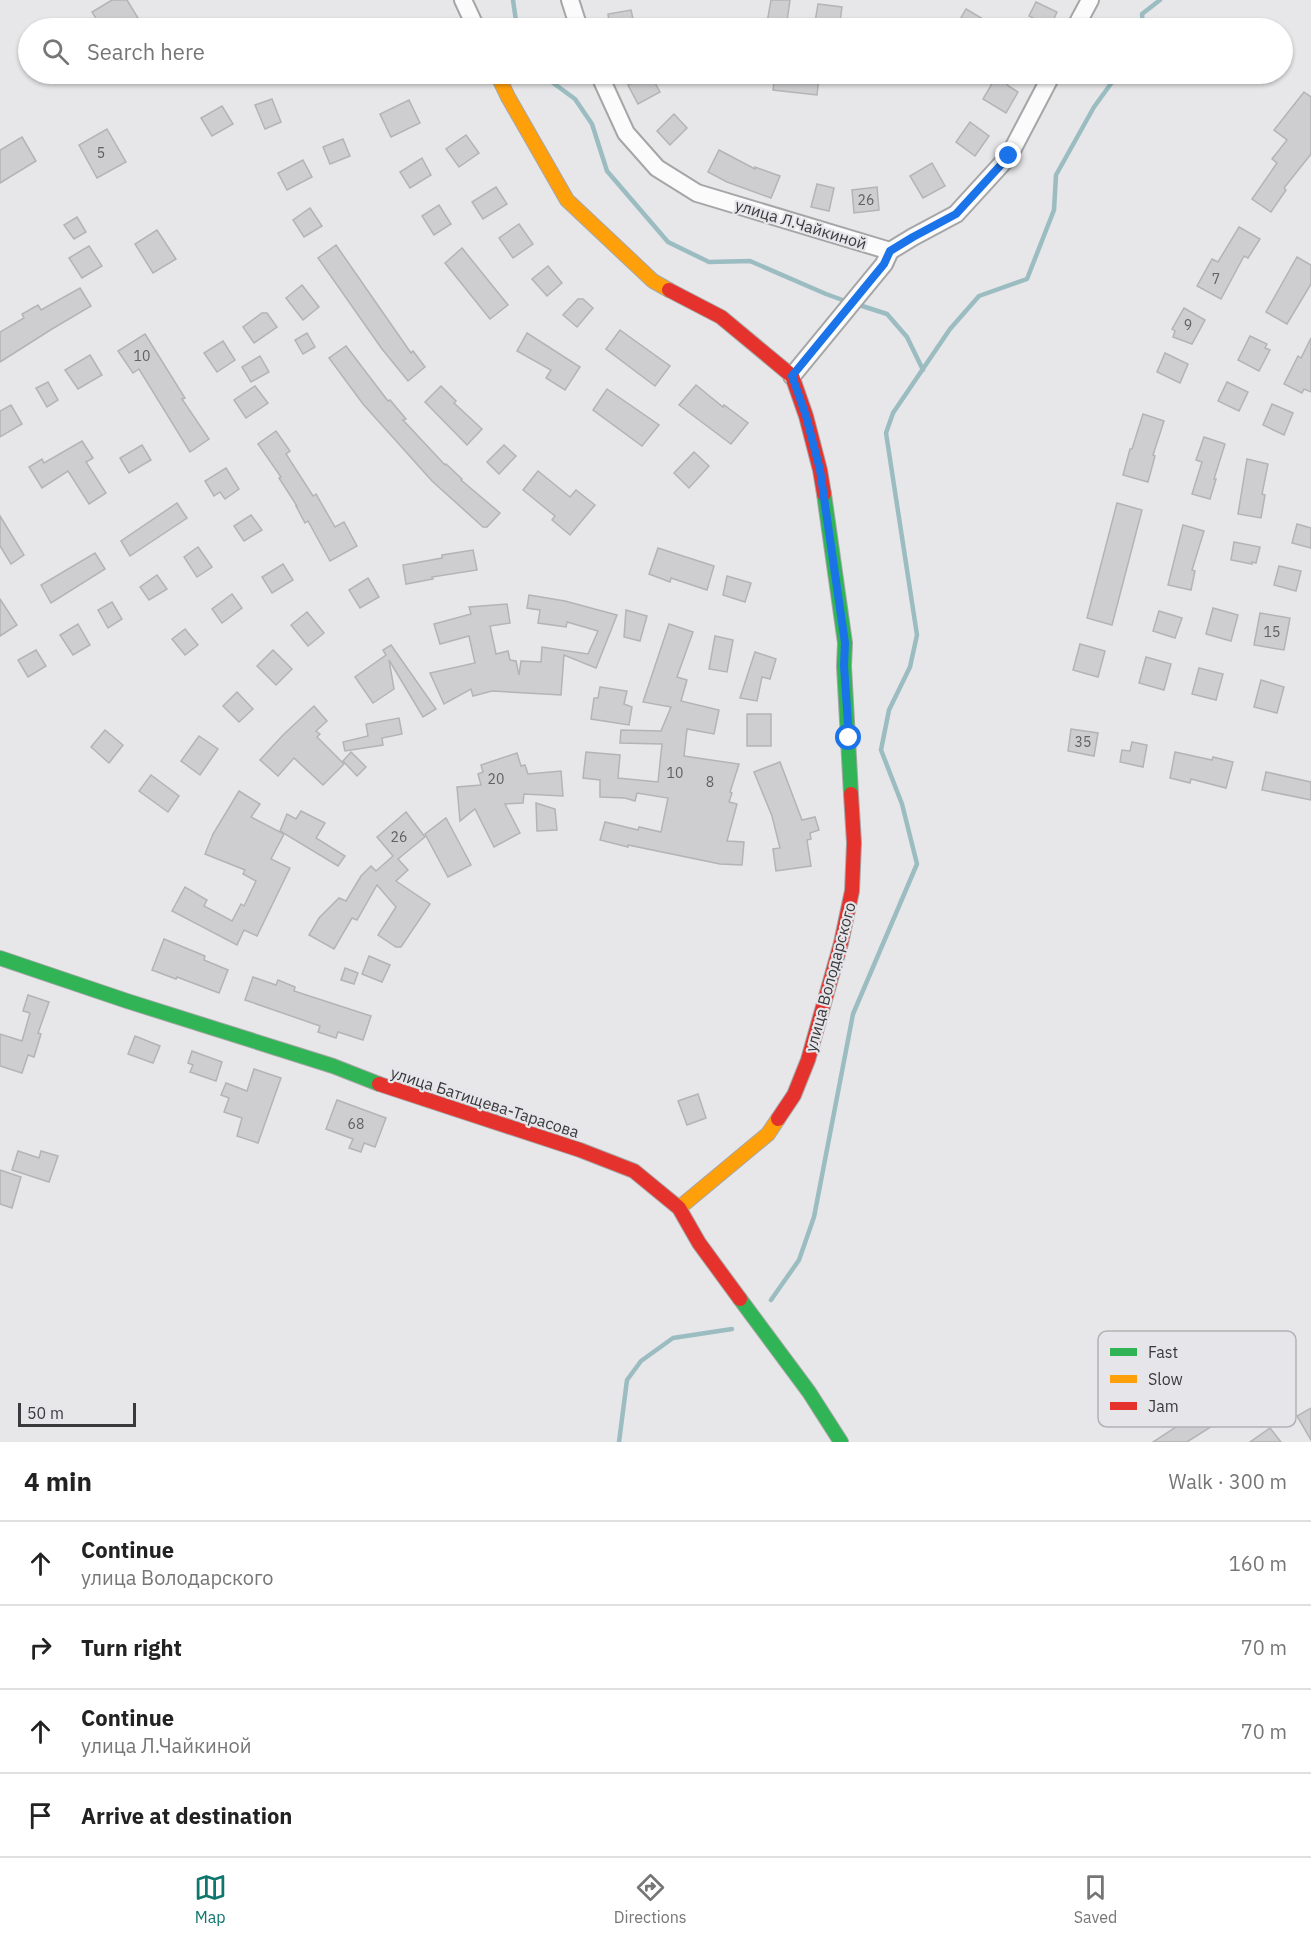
<!DOCTYPE html>
<html lang="en">
<head>
<meta charset="utf-8">
<style>
	body { margin:0; font-family:"IBM Plex Sans",sans-serif; background:#f2f2f2; color:#222 }
	.scale { position:absolute; left:18px; bottom:15px; width:118px; box-sizing:border-box; padding-left:6px; border:3px solid #3a3a3c; border-top:0; font-size:16px; line-height:21px; white-space:nowrap; color:#3a3a3c; -webkit-text-stroke:4px #e6e5e9; paint-order:stroke }
	.stop { position:absolute; width:18px; height:18px; margin:-14px; border:4px solid #1a73e8; border-radius:50%; background:#fff }
	.stop.end { background:#1a73e8; border-color:#fff; box-shadow:0 2px 6px #0008 }
	.list { margin:0; padding:0; list-style:none }
	h2 { display:flex; justify-content:space-between; align-items:center; height:78px; margin:0; padding:0 24px; font-size:26px }
	h2 small { font-size:20px; font-weight:400; color:#767676 }
	.list li { display:grid; grid-template-columns:39px 1fr auto; gap:18px; align-items:center; box-sizing:border-box; height:84px; padding:0 24px; border-top:2px solid #e0e0e0 }
	.list b { display:block; font-size:22px; white-space:nowrap }
	.list p { margin:0; font-size:20px; white-space:nowrap; color:#767676 }
	.list em { font-size:20px; font-style:normal; color:#767676 }
	.icon { flex:none; width:33px; height:33px; fill:none; stroke:currentColor; stroke-width:2; stroke-linecap:round; stroke-linejoin:round }
	.map { position:relative; flex:none; width:1311px; height:1442px; overflow:hidden }
	.search { position:absolute; background:#fff; box-shadow:0 2px 4px #0004; left:18px; right:18px; top:18px; height:66px; display:flex; align-items:center; gap:15px; box-sizing:border-box; padding:0 21px; border-radius:33px; color:#767676; font-size:22px }
	.sheet { height:414px; background:#fff }
	nav { display:flex; justify-content:space-around; align-items:center; box-sizing:border-box; height:84px; border-top:2px solid #e0e0e0; background:#fff; font-size:16px; color:#767676 }
	nav a { display:grid; justify-items:center; gap:3px }
	nav .on { color:#0f766e }
	.map>svg:first-child { display:block }
	.lines { fill:none; stroke-linecap:round; stroke-linejoin:round }
	.stream { stroke:#9bbdc1; stroke-width:4.5 }
	.building { fill:#cecdcf; stroke:#b4b3b5; stroke-width:1.5 }
	.street-casing { stroke:#a6a6a7; stroke-width:20 }
	.fast-casing { stroke:#a6a6a7; stroke-width:16 }
	.slow-casing { stroke:#a6a6a7; stroke-width:16 }
	.jam-casing { stroke:#a6a6a7; stroke-width:16 }
	.street { stroke:#fbfbfc; stroke-width:16 }
	.fast { stroke:#30b455; stroke-width:14 }
	.slow { stroke:#ff9f0a; stroke-width:14 }
	.jam { stroke:#e5322d; stroke-width:14 }
	.route { stroke:#1a73e8; stroke-width:8 }
	.labels { text-anchor:middle; dominant-baseline:central; stroke-width:4.5; stroke-linejoin:round; paint-order:stroke }
	.number-label { font-size:14px; fill:#606062 }
	.street-label { font-size:16px; fill:#3a3a3c; stroke:#e6e5e9 }
	.key { fill:#e6e5e9; stroke:#b2b2b5; stroke-width:1.5 }
	.key-label { font-size:16px; fill:#3a3a3c }
</style>
</head>
<body>
<div class="map">
<svg width="1311" height="1442" viewBox="0 0 1311 1442">
	<rect width="100%" height="100%" fill="#e7e6e8"/>
	<g class="lines">
		<g class="stream">
			<polyline points="513,0 517,28"/>
			<polyline points="1143,28 1142,14 1160,0"/>
			<polyline points="541,74 575,99 592,124 607,171 668,242 709,262 750,261 826,294 848,302"/>
			<polyline points="856,304 887,314 907,337 923,370"/>
			<polyline points="771,1300 799,1260 814,1217 853,1014 917,864 902,804 881,750 889,710 910,667 917,635 886,433 893,413 950,329 979,296 1027,279 1054,210 1056,175 1094,107 1118,74"/>
			<polyline points="619,1442 627,1380 641,1361 673,1338 732,1329"/>
		</g>
	</g>
	<g class="building">
		<polygon points="112,0 127,0 138,18 120,28 102,28 92,12"/>
		<polygon points="771,0 790,0 786,28 766,28"/>
		<polygon points="1036,2 1057,12 1050,27 1029,16"/>
		<polygon points="818,4 842,7 839,28 814,28"/>
		<polygon points="966,9 983,19 977,28 967,28 958,23"/>
		<polygon points="631,10 635,28 610,28 608,14"/>
		<polygon points="650,74 660,92 638,104 628,85"/>
		<polygon points="775,74 819,78 817,95 773,90"/>
		<polygon points="997,75 1009,82 1007,85 1018,92 1006,113 983,99"/>
		<polygon points="1304,92 1311,97 1311,154 1284,188 1286,190 1271,212 1252,199 1277,163 1272,159 1287,140 1274,130"/>
		<polygon points="272,99 281,122 265,129 255,105"/>
		<polygon points="409,100 420,123 391,137 380,114"/>
		<polygon points="222,106 233,124 212,136 201,118"/>
		<polygon points="674,114 687,128 670,145 657,131"/>
		<polygon points="970,122 989,136 975,156 956,142"/>
		<polygon points="107,129 126,162 97,178 79,145"/>
		<polygon points="466,135 479,153 459,167 446,149"/>
		<polygon points="22,137 36,161 0,183 0,150"/>
		<polygon points="343,139 350,156 330,164 323,147"/>
		<polygon points="719,150 755,169 755,167 780,176 771,198 727,182 708,172"/>
		<polygon points="422,158 431,175 410,188 400,172"/>
		<polygon points="303,160 312,177 287,190 278,173"/>
		<polygon points="932,163 945,186 923,198 910,176"/>
		<polygon points="817,184 834,188 829,211 811,207"/>
		<polygon points="496,187 507,204 483,219 472,202"/>
		<polygon points="877,187 879,210 854,213 852,190"/>
		<polygon points="439,205 451,224 434,235 422,216"/>
		<polygon points="310,208 322,226 304,237 293,220"/>
		<polygon points="77,217 86,232 74,239 64,225"/>
		<polygon points="519,224 533,244 513,258 499,238"/>
		<polygon points="1239,227 1260,239 1248,258 1244,256 1221,299 1197,286 1212,259 1218,262"/>
		<polygon points="157,230 176,259 153,273 135,244"/>
		<polygon points="336,245 411,353 413,351 425,367 408,381 382,349 318,258"/>
		<polygon points="89,246 102,266 82,278 69,258"/>
		<polygon points="462,248 508,305 490,319 445,263"/>
		<polygon points="1297,257 1311,265 1311,284 1287,324 1266,312"/>
		<polygon points="548,266 562,283 547,296 532,279"/>
		<polygon points="302,285 319,307 303,320 286,298"/>
		<polygon points="80,288 91,306 52,329 0,362 0,332 24,318 22,314 38,305 41,310"/>
		<polygon points="578,299 583,299 593,308 577,327 563,315"/>
		<polygon points="1184,308 1205,320 1192,344 1173,337 1175,331 1172,329"/>
		<polygon points="262,313 267,313 277,327 254,343 243,327"/>
		<polygon points="620,330 670,366 655,386 606,349"/>
		<polygon points="307,333 315,347 303,354 295,340"/>
		<polygon points="527,333 580,367 565,390 546,378 551,370 517,351"/>
		<polygon points="145,334 185,398 182,399 209,439 190,452 139,369 133,373 118,351"/>
		<polygon points="1250,336 1267,344 1265,348 1270,350 1259,371 1238,360"/>
		<polygon points="1311,338 1311,392 1304,389 1302,393 1284,384 1298,356 1301,358"/>
		<polygon points="223,341 235,360 217,372 204,353"/>
		<polygon points="346,346 388,401 390,400 406,419 403,420 445,465 446,464 462,479 461,480 500,513 487,527 483,527 432,481 363,404 329,358"/>
		<polygon points="1165,353 1188,364 1180,383 1157,372"/>
		<polygon points="90,355 102,375 78,389 65,370"/>
		<polygon points="260,356 269,372 251,382 242,367"/>
		<polygon points="48,382 58,400 47,407 36,388"/>
		<polygon points="1227,382 1248,392 1239,411 1218,401"/>
		<polygon points="696,385 723,407 724,405 748,423 731,444 679,405"/>
		<polygon points="255,386 268,403 246,418 234,400"/>
		<polygon points="441,386 456,401 454,403 482,429 467,445 425,402"/>
		<polygon points="607,389 659,425 642,446 593,410"/>
		<polygon points="1272,404 1293,413 1284,435 1263,425"/>
		<polygon points="11,405 22,424 0,437 0,411"/>
		<polygon points="1143,414 1164,421 1153,455 1155,456 1148,482 1123,475 1130,449 1132,449"/>
		<polygon points="276,431 290,451 286,454 313,496 316,494 335,527 344,522 357,546 330,561 308,521 305,523 296,506 297,506 279,478 281,477 258,444"/>
		<polygon points="1204,437 1225,444 1214,479 1216,479 1210,499 1192,494 1202,462 1196,460"/>
		<polygon points="82,441 93,458 86,462 106,493 89,504 68,471 42,488 29,467 42,459 44,463"/>
		<polygon points="142,445 151,460 129,473 120,458"/>
		<polygon points="504,445 516,456 499,474 487,462"/>
		<polygon points="694,452 709,466 689,488 674,473"/>
		<polygon points="1247,459 1268,464 1262,494 1265,495 1261,518 1238,514"/>
		<polygon points="226,468 239,489 225,499 220,492 214,496 205,481"/>
		<polygon points="538,471 570,497 576,490 595,505 570,535 552,520 555,516 523,490"/>
		<polygon points="177,503 187,518 130,556 121,541"/>
		<polygon points="1117,503 1142,510 1112,625 1087,618"/>
		<polygon points="251,515 262,530 244,541 234,526"/>
		<polygon points="0,516 24,555 11,564 0,546"/>
		<polygon points="1297,524 1311,528 1311,548 1292,543"/>
		<polygon points="1183,525 1204,531 1192,570 1195,571 1191,590 1168,585"/>
		<polygon points="1234,542 1260,547 1256,563 1252,562 1252,564 1231,560"/>
		<polygon points="198,547 212,567 197,577 184,557"/>
		<polygon points="658,548 714,566 707,590 671,578 670,582 649,574"/>
		<polygon points="473,550 477,570 432,577 433,579 406,584 403,565 442,558 442,555"/>
		<polygon points="95,553 105,569 51,603 41,585"/>
		<polygon points="283,564 293,580 272,593 262,577"/>
		<polygon points="1279,566 1301,571 1296,591 1274,585"/>
		<polygon points="157,575 167,589 149,600 140,587"/>
		<polygon points="727,576 751,583 745,602 723,595"/>
		<polygon points="368,578 379,597 360,608 349,590"/>
		<polygon points="232,594 242,608 222,623 212,609"/>
		<polygon points="529,595 565,601 617,615 596,668 564,655 561,695 492,691 473,696 471,689 444,704 430,673 475,663 469,636 440,644 434,624 471,614 469,607 507,604 510,623 490,626 496,654 508,651 510,660 516,661 519,675 521,661 541,662 542,647 588,654 598,631 567,622 566,627 538,623 540,610 527,608"/>
		<polygon points="0,599 17,625 0,636"/>
		<polygon points="112,602 122,619 108,628 98,610"/>
		<polygon points="1213,608 1238,615 1231,641 1206,634"/>
		<polygon points="626,610 647,616 640,641 624,637"/>
		<polygon points="1159,611 1182,618 1175,638 1153,631"/>
		<polygon points="307,612 324,633 308,646 291,625"/>
		<polygon points="1260,613 1290,618 1284,650 1254,645"/>
		<polygon points="78,624 90,645 73,655 60,635"/>
		<polygon points="669,624 693,632 677,677 687,680 681,701 719,710 714,734 687,729 684,756 739,764 730,792 732,793 729,802 737,804 727,841 744,842 742,865 720,864 628,845 628,847 600,840 605,822 638,830 639,827 661,832 668,798 637,793 635,801 625,798 600,797 600,780 583,778 586,752 620,755 618,778 658,782 662,744 620,743 621,730 661,731 671,707 643,702"/>
		<polygon points="185,629 198,645 185,655 172,639"/>
		<polygon points="715,636 733,640 727,672 709,669"/>
		<polygon points="1080,644 1105,651 1098,677 1073,670"/>
		<polygon points="391,645 436,709 423,717 389,660 394,689 373,703 355,677 386,655 383,650"/>
		<polygon points="36,650 46,666 28,677 18,660"/>
		<polygon points="273,650 292,669 276,685 257,666"/>
		<polygon points="755,652 776,659 770,679 762,677 757,701 740,698"/>
		<polygon points="1146,657 1171,664 1164,690 1139,683"/>
		<polygon points="1199,668 1223,674 1216,700 1192,694"/>
		<polygon points="1261,680 1284,687 1277,713 1254,707"/>
		<polygon points="600,687 627,691 624,704 632,707 629,725 591,719 594,698 598,698"/>
		<polygon points="237,692 253,709 239,722 223,706"/>
		<polygon points="314,706 327,721 316,731 320,734 317,737 344,764 323,785 294,758 278,776 260,760 283,735"/>
		<rect x="747" y="714" width="24" height="32"/>
		<polygon points="399,718 402,734 382,738 383,745 345,751 343,742 368,736 366,724"/>
		<polygon points="1071,729 1098,733 1094,756 1068,751"/>
		<polygon points="105,730 123,745 109,763 91,747"/>
		<polygon points="199,736 218,749 200,775 181,761"/>
		<polygon points="1132,742 1147,745 1143,767 1120,762 1122,750 1130,751"/>
		<polygon points="351,752 366,767 357,776 343,761"/>
		<polygon points="1175,752 1212,760 1213,757 1233,762 1226,788 1191,779 1190,783 1170,778"/>
		<polygon points="517,753 521,766 525,765 528,774 561,771 563,796 524,794 523,803 505,804 520,833 494,847 475,809 460,821 457,787 481,785 478,774 483,772 481,765"/>
		<polygon points="780,762 802,820 815,817 819,830 810,833 811,839 807,840 811,866 776,871 773,849 780,848 772,816 754,772"/>
		<polygon points="1266,772 1311,782 1311,800 1262,790"/>
		<polygon points="151,775 179,796 168,812 139,791"/>
		<polygon points="239,791 260,804 251,817 284,834 271,859 290,868 257,936 244,930 237,945 172,911 185,887 207,900 204,906 232,921 241,904 244,906 256,881 243,874 245,870 205,854 213,834"/>
		<polygon points="536,803 555,809 557,830 537,831"/>
		<polygon points="301,811 325,823 316,838 345,856 338,866 280,831 287,814 296,819"/>
		<polygon points="406,812 425,837 398,859 408,870 396,881 430,904 401,947 396,947 378,935 396,907 377,885 357,920 352,918 334,949 309,935 319,918 339,898 346,901 361,876 371,866 376,871 393,856 377,837"/>
		<polygon points="446,818 471,865 448,877 425,834"/>
		<polygon points="164,939 205,956 204,960 228,970 219,993 177,977 176,979 152,970"/>
		<polygon points="369,956 390,965 382,982 362,974"/>
		<polygon points="345,968 358,973 354,984 341,980"/>
		<polygon points="253,977 276,985 278,980 295,987 294,991 371,1016 363,1040 338,1032 336,1038 318,1032 320,1026 245,1000"/>
		<polygon points="28,995 49,1002 38,1033 41,1034 34,1057 28,1055 22,1073 0,1066 0,1034 22,1041 30,1013 23,1011"/>
		<polygon points="135,1036 160,1046 153,1063 128,1054"/>
		<polygon points="192,1051 222,1062 216,1081 190,1072 193,1065 188,1063"/>
		<polygon points="254,1069 281,1078 258,1143 237,1136 242,1118 224,1112 229,1098 221,1095 226,1083 247,1091"/>
		<polygon points="698,1094 706,1118 687,1125 678,1101"/>
		<polygon points="337,1100 386,1118 375,1147 364,1143 361,1152 349,1148 353,1139 326,1129"/>
		<polygon points="18,1151 39,1158 41,1151 58,1156 49,1182 12,1170"/>
		<polygon points="0,1170 21,1177 12,1208 0,1204"/>
		<polygon points="1237,1387 1247,1404 1187,1442 1153,1442"/>
		<polygon points="1311,1408 1311,1440 1297,1416"/>
		<polygon points="1270,1428 1281,1442 1250,1442"/>
	</g>
	<g class="lines">
		<defs>
			<g id="street">
				<polyline points="463,0 476,28"/>
				<polyline points="570,0 579,28"/>
				<polyline points="1075,28 1090,0"/>
				<polyline points="599,74 626,133 657,168 697,193 890,251 913,237 956,214 1009,156 1052,74"/>
				<polyline points="792,376 884,264 890,251"/>
			</g>
			<g id="fast">
				<polyline points="824,494 845,643 844,666 851,794"/>
				<polyline points="0,958 127,1001 333,1066 379,1084"/>
				<polyline points="740,1299 809,1392 841,1442"/>
			</g>
			<g id="slow">
				<polyline points="497,74 508,97 567,200 653,281 669,290"/>
				<polyline points="679,1208 768,1134 778,1119"/>
			</g>
			<g id="jam">
				<polyline points="669,290 721,317 792,376 806,416 820,470 824,494"/>
				<polyline points="379,1084 580,1150 634,1171 679,1208 699,1243 740,1299"/>
				<polyline points="778,1119 794,1095 808,1060 841,943 852,891 854,843 851,794"/>
			</g>
		</defs>
		<use href="#street" class="street-casing"/>
		<use href="#fast" class="fast-casing"/>
		<use href="#slow" class="slow-casing"/>
		<use href="#jam" class="jam-casing"/>
		<use href="#street" class="street"/>
		<use href="#fast" class="fast"/>
		<use href="#slow" class="slow"/>
		<use href="#jam" class="jam"/>
	</g>
	<g class="lines">
		<polyline class="route" points="849,738 844,666 845,643 820,470 806,416 792,376 884,264 890,251 913,237 956,214 1009,156"/>
	</g>
	<g class="labels">
		<g class="number-label">
			<text x="101" y="153">5</text>
			<text x="866" y="200">26</text>
			<text x="1216" y="279">7</text>
			<text x="1188" y="325">9</text>
			<text x="142" y="356">10</text>
			<text x="1272" y="632">15</text>
			<text x="1083" y="742">35</text>
			<text x="675" y="773">10</text>
			<text x="496" y="779">20</text>
			<text x="710" y="782">8</text>
			<text x="399" y="837">26</text>
			<text x="356" y="1124">68</text>
		</g>
		<g class="street-label">
			<text transform="translate(801 224) rotate(17)">улица Л.Чайкиной</text>
			<text transform="translate(830 977) rotate(-75)">улица Володарского</text>
			<text transform="translate(485 1102) rotate(18)">улица Батищева-Тарасова</text>
		</g>
	</g>
	<rect x="1098" y="1331" width="198" height="96" rx="9" class="key"/>
	<rect x="1110" y="1348" width="27" height="8" fill="#30b455"/>
	<rect x="1110" y="1375" width="27" height="8" fill="#ff9f0a"/>
	<rect x="1110" y="1402" width="27" height="8" fill="#e5322d"/>
	<g class="key-label">
		<text x="1148" y="1358">Fast</text>
		<text x="1148" y="1385">Slow</text>
		<text x="1148" y="1412">Jam</text>
	</g>
</svg>
<div class="scale">50 m</div>
<div class="stop" style="left:849px;top:738px"></div>
<div class="stop end" style="left:1009px;top:156px"></div>
<div class="search"><svg class="icon" aria-label="search" viewBox="0 0 24 24"><circle cx="10" cy="10" r="6"/><path d="M15 15l6 6"/></svg>Search here</div>
</div>
<section class="sheet">
<h2>4 min<small>Walk · 300 m</small></h2>
<ul class="list">
<li><svg class="icon" aria-label="ahead" viewBox="0 0 24 24"><path d="M12 20V5M6 11l6-6 6 6"/></svg><div><b>Continue</b><p>улица Володарского</p></div><em>160 m</em></li>
<li><svg class="icon" aria-label="right" viewBox="0 0 24 24"><path d="M7 20v-9h11M14 6l5 5-5 5"/></svg><div><b>Turn right</b></div><em>70 m</em></li>
<li><svg class="icon" aria-label="ahead" viewBox="0 0 24 24"><path d="M12 20V5M6 11l6-6 6 6"/></svg><div><b>Continue</b><p>улица Л.Чайкиной</p></div><em>70 m</em></li>
<li><svg class="icon" aria-label="arrive" viewBox="0 0 24 24"><path d="M6 21V4h12l-3 4 3 4H6"/></svg><div><b>Arrive at destination</b></div></li>
</ul>
</section>
<nav>
<a class="on"><svg class="icon" aria-label="map" viewBox="0 0 24 24"><path d="M3 6l6-2 6 2 6-2v14l-6 2-6-2-6 2zM9 4v14M15 6v14"/></svg>Map</a>
<a><svg class="icon" aria-label="directions" viewBox="0 0 24 24"><path d="M12 3l9 9-9 9-9-9zM9 14v-3h6M13 9l2 2-2 2"/></svg>Directions</a>
<a><svg class="icon" aria-label="saved" viewBox="0 0 24 24"><path d="M7 4h10v16l-5-4-5 4z"/></svg>Saved</a>
</nav>
</body>
</html>
